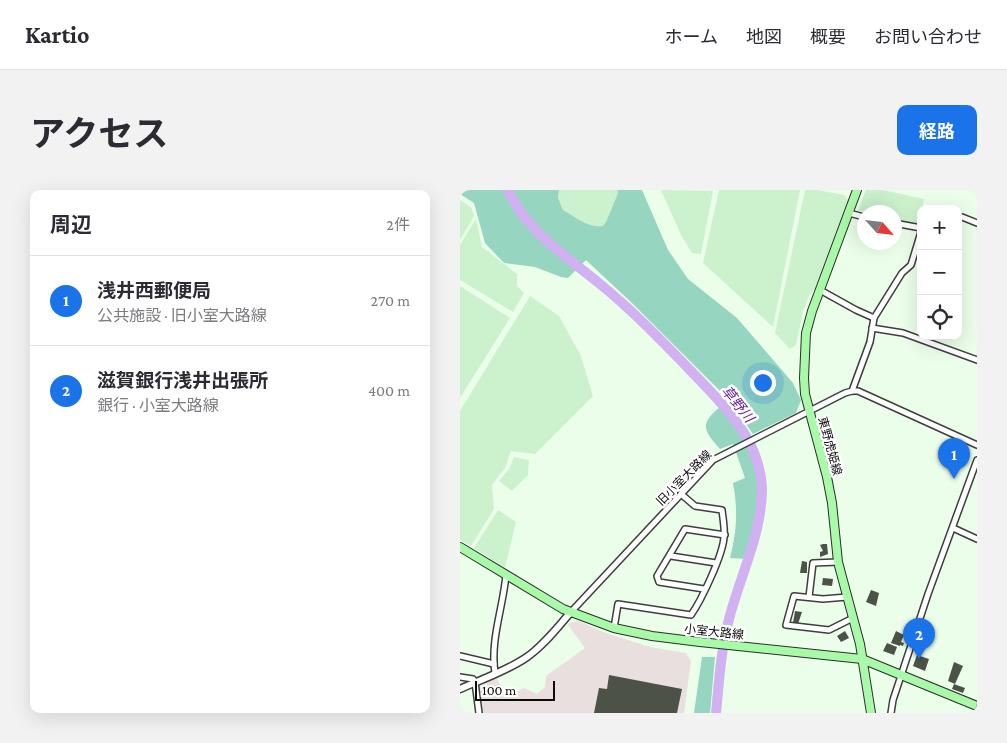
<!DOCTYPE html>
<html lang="ja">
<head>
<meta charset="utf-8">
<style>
	body { margin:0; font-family:"Crimson Pro","Noto Sans JP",serif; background:#f2f2f3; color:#2b2b33 }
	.controls { position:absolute; right:15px; top:15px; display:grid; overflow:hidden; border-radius:10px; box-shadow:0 5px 20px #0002 }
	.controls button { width:45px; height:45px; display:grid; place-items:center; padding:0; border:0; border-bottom:1px solid #e1e1e2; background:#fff; color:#2b2b33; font:25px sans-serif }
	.compass { position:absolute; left:397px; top:15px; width:45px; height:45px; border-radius:50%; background:#fff; box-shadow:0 5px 20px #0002; rotate:117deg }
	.scale { position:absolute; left:15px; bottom:12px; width:80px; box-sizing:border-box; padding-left:5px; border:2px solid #0b0b0b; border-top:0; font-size:14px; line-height:18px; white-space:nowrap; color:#0b0b0b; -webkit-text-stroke:4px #fff; paint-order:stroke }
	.you { position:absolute; left:302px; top:192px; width:18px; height:18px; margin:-12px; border:4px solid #fff; border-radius:50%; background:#1a73e8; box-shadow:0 0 0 8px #1a73e833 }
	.badge { display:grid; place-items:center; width:32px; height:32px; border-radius:50%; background:#1a73e8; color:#fff; font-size:16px; font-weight:700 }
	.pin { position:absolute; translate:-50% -41px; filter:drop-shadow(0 1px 2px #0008) }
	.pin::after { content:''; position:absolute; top:26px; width:18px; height:15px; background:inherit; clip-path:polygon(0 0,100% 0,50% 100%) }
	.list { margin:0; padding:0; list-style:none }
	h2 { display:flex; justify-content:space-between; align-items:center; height:65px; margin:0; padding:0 20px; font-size:21px }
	h2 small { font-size:16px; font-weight:400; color:#7c7c81 }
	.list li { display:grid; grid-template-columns:32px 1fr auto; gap:15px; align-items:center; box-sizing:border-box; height:90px; padding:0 20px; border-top:1px solid #e1e1e2 }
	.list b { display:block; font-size:19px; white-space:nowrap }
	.list p { margin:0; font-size:16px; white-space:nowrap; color:#7c7c81 }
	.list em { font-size:16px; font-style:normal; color:#7c7c81 }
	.icon { flex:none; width:28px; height:28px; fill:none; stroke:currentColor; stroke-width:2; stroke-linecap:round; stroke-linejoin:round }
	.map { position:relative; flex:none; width:517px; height:523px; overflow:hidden; border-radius:10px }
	header { display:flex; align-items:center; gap:30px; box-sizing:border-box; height:70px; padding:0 25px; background:#fff; border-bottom:1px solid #e1e1e2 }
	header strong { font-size:24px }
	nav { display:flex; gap:28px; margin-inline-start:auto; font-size:18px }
	.intro { display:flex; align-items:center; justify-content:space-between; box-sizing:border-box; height:120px; padding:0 30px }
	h1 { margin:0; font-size:35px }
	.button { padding:12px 22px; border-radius:10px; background:#1a73e8; color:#fff; font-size:18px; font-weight:700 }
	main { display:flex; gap:30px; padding:0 30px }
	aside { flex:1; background:#fff; border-radius:10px; box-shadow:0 5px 20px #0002 }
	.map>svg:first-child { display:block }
	.industrial { fill:#e9dfdf }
	.farmland { fill:#cbf2cd }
	.forest { fill:#96d5c0 }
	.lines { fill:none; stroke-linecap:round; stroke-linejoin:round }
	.river { stroke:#d1b1f2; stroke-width:10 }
	.building { fill:#4d5248 }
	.minor-casing { stroke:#3e3e3e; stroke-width:8 }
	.tertiary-casing { stroke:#3e3e3e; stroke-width:9 }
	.secondary-casing { stroke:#2d2d2d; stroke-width:10 }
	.minor { stroke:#fff; stroke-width:5 }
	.tertiary { stroke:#fff; stroke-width:6 }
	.secondary { stroke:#a8faa8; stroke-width:8 }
	.labels { text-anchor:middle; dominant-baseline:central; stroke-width:5; stroke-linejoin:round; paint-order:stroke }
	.street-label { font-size:12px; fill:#0b0b0b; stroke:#fff }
	.water-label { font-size:14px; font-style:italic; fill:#5e1c94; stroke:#fff }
</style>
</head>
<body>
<header>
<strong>Kartio</strong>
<nav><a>ホーム</a><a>地図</a><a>概要</a><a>お問い合わせ</a></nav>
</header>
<div class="intro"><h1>アクセス</h1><a class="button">経路</a></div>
<main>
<aside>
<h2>周辺<small>2件</small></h2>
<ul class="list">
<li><span class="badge">1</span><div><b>浅井西郵便局</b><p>公共施設 · 旧小室大路線</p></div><em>270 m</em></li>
<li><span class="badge">2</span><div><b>滋賀銀行浅井出張所</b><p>銀行 · 小室大路線</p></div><em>400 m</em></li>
</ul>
</aside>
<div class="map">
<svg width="517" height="523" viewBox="0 0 517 523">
	<rect width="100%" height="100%" fill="#ebfee9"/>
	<polygon class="industrial" points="119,431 146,443 190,457 226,463 231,471 224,523 23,523 18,495 36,487 44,502 49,505 64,498 77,504 85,497 86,486 125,458 108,435 110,433"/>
	<g class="farmland">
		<polygon points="99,0 157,0 158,3 146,32 143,36 139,37 131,36 103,20 98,8"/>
		<polygon points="201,0 253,1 241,64 232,63 221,45"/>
		<polygon points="259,0 340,0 313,137 243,73"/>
		<polygon points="345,0 357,0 384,5 388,10 355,98 349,106 343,121 336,155 330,159 315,143"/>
		<polygon points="406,0 423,0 464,9 459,35 435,29 434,22 398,21"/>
		<polygon points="0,10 11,17 14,26 0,50"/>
		<polygon points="16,29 22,57 57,84 57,96 64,103 53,122 0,90 0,55"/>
		<polygon points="0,96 50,128 0,208"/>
		<polygon points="70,106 99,126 121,166 133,206 75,264 51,261 45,278 32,295 34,319 11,356 0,350 0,221"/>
		<polygon points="54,267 69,270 68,285 52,301 39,291 49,279"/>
		<polygon points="38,320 56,332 45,378 14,358"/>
	</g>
	<g class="forest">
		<path d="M0 0H99L98 8 103 20C114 26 130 39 143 36L146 32 158 3 157 0H182L208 60 228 89 277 128 333 193 341 210 336 223 293 244 266 207 173 114 126 70 108 88 101 87 75 77 44 73 25 53 14 13 0 4Z"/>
		<path d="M261 216C270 231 283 246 290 262 305 297 295 333 288 369L270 368C277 340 278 321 273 293L285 288 273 254 260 259C242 239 240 234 261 216Z"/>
		<polygon points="242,467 255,467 250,523 234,523"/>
	</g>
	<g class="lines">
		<path class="river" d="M48 0C67 42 106 66 140 94 172 120 201 150 230 180 248 199 268 218 282 240 294 257 302 281 302 301 301 346 280 386 269 429 261 459 259 492 256 523"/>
	</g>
	<g class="building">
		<polygon points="363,354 367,354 368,364 360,367 360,362 363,361 360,355"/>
		<polygon points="342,371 347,372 347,383 340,383"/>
		<polygon points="363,388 373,389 372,396 362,395"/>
		<polygon points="411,400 419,403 416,416 406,412"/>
		<polygon points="335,421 342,422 338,434 333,433"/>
		<polygon points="385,441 389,448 381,452 377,446"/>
		<polygon points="436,441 444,445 441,452 444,453 443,456 440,455 440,456 431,453"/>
		<polygon points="427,453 437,457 434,465 423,461"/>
		<polygon points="457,465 469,469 465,481 453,476"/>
		<polygon points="494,472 503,476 495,494 488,491"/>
		<polygon points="149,485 222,499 217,523 134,523 139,498 147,499"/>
		<polygon points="494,494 505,498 503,503 492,499"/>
	</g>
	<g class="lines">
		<defs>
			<g id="minor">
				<polyline points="389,23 404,27"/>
				<polyline points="498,28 502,27 517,33"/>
				<polyline points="434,33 461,38"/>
				<polyline points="360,100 396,120 414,128"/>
				<polyline points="412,138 443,143 517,170"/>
				<polyline points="392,201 410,152 414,128 442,83 451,75 461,42"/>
				<polyline points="493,338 517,349"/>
				<polyline points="211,366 256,373"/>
				<polyline points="244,399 199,392 197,386 225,339 265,345"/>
				<polyline points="349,407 353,373 378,372"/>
				<polyline points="387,407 363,409 334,406 326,435 369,440 393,428"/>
				<polyline points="110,423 253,270 385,203 392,201 398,201 517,255"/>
				<path d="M154 438 158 414 231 425C241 411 263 365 264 347 265 339 263 329 262 320L235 316 221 304"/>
				<polyline points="0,466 34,474"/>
				<path d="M35 483C30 450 43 418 46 385"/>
				<polyline points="0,487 13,489 15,492 19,523"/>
				<polyline points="431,523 433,510 468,404 517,270"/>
			</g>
			<path id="tertiary" d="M0 499C22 489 47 481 67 467 84 455 97 438 110 423"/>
			<g id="secondary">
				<polyline points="397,0 352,121 346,143 344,188 345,204 367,287 372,313 378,372 400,454 411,523"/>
				<polyline points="0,357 103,419 154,438 192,446 240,452 402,469 517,516"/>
			</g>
		</defs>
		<use href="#minor" class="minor-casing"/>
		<use href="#tertiary" class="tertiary-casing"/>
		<use href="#secondary" class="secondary-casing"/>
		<use href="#minor" class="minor"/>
		<use href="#tertiary" class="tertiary"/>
		<use href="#secondary" class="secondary"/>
	</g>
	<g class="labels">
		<g class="street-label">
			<text transform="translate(370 256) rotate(75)">東野虎姫線</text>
			<text transform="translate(224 288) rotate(-45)">旧小室大路線</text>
			<text transform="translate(254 442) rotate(6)">小室大路線</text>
		</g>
		<g class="water-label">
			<text transform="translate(278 214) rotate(51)">草野川</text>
		</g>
	</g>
</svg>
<div class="controls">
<button>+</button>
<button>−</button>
<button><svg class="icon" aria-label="locate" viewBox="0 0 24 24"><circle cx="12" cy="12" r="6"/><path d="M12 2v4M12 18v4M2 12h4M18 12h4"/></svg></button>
</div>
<svg class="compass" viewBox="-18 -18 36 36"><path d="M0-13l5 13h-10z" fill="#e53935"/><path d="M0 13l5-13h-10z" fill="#7c7c81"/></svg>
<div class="scale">100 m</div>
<div class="you"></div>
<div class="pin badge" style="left:494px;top:289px">1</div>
<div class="pin badge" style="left:459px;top:469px">2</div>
</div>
</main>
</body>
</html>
